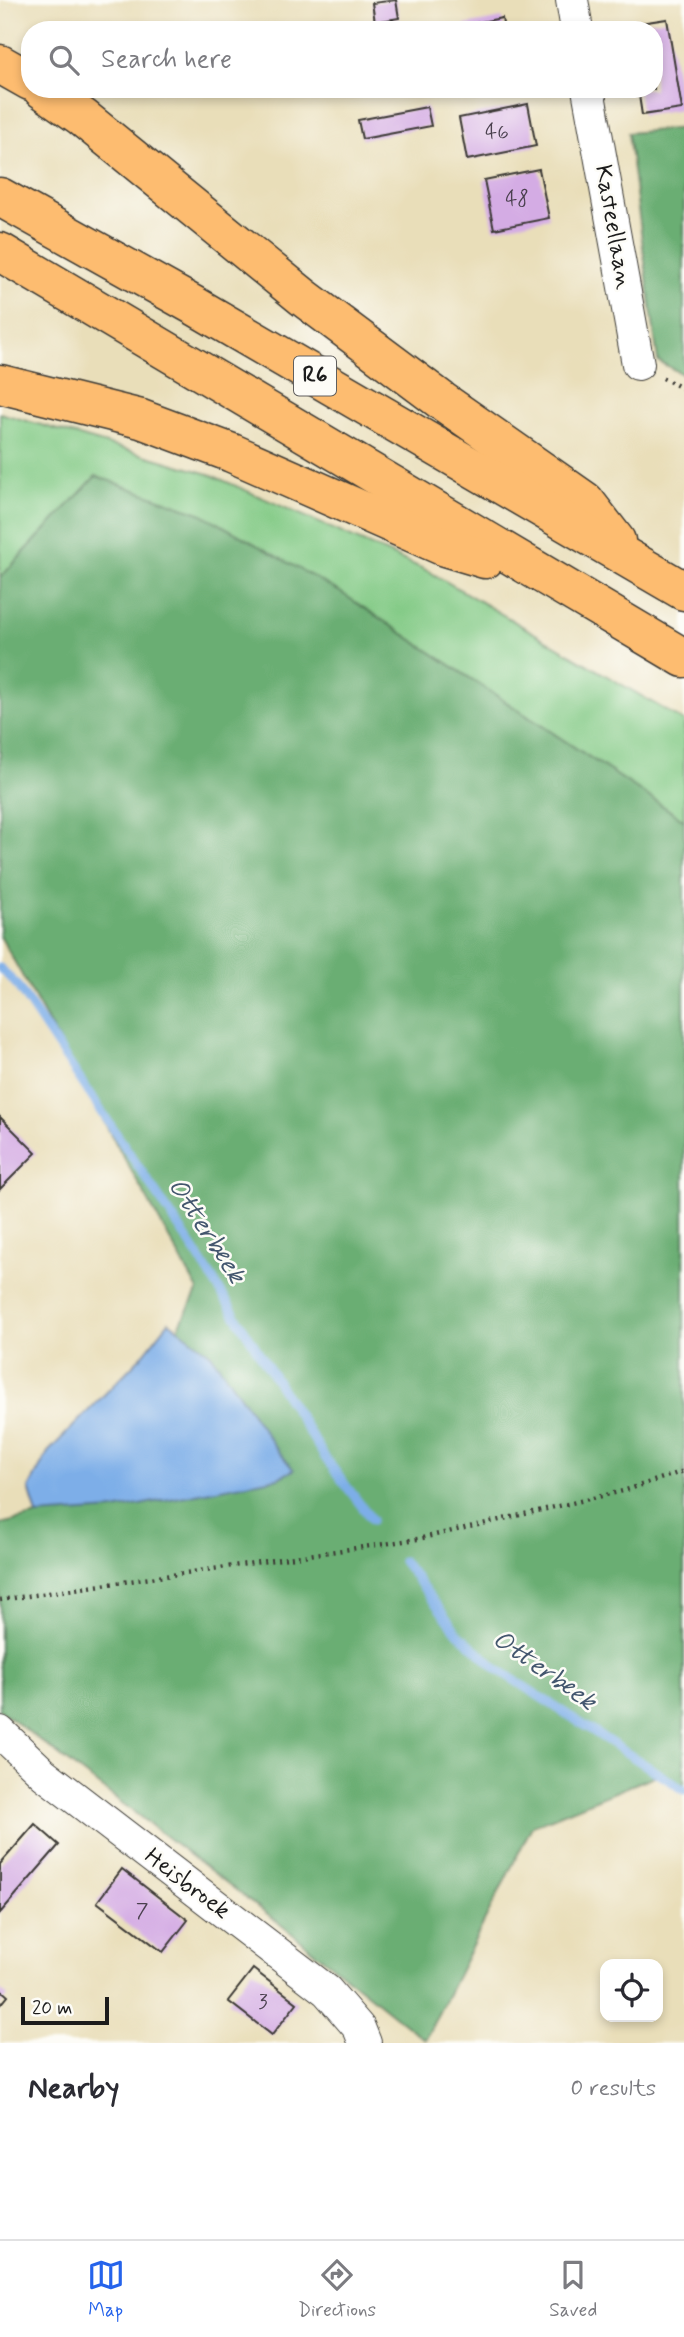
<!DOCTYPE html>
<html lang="en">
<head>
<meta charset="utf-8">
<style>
	body { margin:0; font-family:Mynerve,sans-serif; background:#f7f7f7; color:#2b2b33 }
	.controls { position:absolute; right:21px; bottom:21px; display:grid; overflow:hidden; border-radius:14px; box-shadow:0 4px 10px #0003 }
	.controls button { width:63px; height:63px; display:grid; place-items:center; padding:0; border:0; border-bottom:2px solid #e1e1e2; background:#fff; color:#2b2b33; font:35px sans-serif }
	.scale { position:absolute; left:21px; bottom:18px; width:88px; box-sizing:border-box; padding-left:7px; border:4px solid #1c1c1c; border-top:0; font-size:19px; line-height:24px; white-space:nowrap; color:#1c1c1c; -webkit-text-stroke:5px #fdfcf7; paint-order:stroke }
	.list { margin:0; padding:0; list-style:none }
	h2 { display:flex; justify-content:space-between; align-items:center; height:91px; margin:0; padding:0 28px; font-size:30px }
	h2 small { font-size:23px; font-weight:400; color:#7c7c81 }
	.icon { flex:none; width:38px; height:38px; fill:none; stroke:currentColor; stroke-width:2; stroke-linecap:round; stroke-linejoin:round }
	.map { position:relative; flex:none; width:684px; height:2043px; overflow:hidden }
	.search { position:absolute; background:#fff; box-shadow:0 4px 10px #0003; left:21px; right:21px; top:21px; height:77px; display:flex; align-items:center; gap:18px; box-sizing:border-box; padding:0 24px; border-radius:28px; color:#7c7c81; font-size:26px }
	.sheet { height:196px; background:#fff }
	nav { display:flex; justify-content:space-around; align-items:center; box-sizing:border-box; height:98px; border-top:2px solid #e1e1e2; background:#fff; font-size:19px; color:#7c7c81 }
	nav a { display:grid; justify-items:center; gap:4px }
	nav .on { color:#2563eb }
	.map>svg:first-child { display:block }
	.green { fill:#83ca86; stroke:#507351; stroke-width:2 }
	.forest { fill:#6aae73; stroke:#436548; stroke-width:2 }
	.water { fill:#7daee8; stroke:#4c6582; stroke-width:2 }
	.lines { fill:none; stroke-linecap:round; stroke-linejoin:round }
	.stream { stroke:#7daee8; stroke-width:9 }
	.building { fill:#d4ace4 }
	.minor-casing { stroke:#3b3934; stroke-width:34 }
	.highway-casing { stroke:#3b3934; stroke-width:41 }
	.path { stroke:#3b3934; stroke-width:4.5; stroke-dasharray:2 5; stroke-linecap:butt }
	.minor { stroke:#fff; stroke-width:32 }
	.highway { stroke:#fdbc6f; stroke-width:38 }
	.labels { text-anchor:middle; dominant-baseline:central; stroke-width:5; stroke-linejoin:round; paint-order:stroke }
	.number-label { font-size:21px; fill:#4a404e }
	.shield { fill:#fdfcf7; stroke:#605f5e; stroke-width:2 }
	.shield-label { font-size:23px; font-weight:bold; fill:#1c1c1c }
	.street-label { font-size:24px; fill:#1c1c1c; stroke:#fdfcf7 }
	.water-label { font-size:26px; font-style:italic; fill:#43566e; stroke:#fdfcf7 }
</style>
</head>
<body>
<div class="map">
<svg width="684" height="2043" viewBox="0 0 684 2043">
	<rect width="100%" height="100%" fill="#fdfcf7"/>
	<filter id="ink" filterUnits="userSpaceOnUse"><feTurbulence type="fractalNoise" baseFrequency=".0143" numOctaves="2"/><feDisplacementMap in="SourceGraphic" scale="14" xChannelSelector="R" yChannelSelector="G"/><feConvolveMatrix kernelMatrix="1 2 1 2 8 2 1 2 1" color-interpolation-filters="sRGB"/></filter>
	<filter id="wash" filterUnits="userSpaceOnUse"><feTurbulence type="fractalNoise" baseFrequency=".00686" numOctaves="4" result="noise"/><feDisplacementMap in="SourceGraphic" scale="28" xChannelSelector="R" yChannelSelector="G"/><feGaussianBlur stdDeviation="1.57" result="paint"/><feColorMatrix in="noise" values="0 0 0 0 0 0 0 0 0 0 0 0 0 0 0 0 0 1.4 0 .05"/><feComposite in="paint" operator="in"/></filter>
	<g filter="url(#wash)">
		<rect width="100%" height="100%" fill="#e9deb9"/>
		<polygon class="green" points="0,413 209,474 428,571 684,721 684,820 340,592 96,476 0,578"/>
		<g class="forest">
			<polygon points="684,128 684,375 658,361 628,133"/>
			<polygon points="96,476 202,514 340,592 684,820 684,1793 659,1774 532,1826 425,2040 270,1916 0,1710 0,1524 251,1464 174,1336 198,1290 0,936 0,578"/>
		</g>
		<polygon class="water" points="169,1322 211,1354 275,1447 294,1470 278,1478 114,1510 37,1515 29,1488 48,1452 142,1356"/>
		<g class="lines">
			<g class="stream">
				<polyline points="0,968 16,984 195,1251 326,1459 372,1520"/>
				<polyline points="403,1561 458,1633 497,1669 684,1790"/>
			</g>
		</g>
		<g id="blocks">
			<g class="building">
				<polygon points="396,0 399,18 375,22 372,3"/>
				<polygon points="502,18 504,30 466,30 465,25"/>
				<polygon points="667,19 682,109 642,115 638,89 654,89 654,30 628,30 627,25"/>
				<polygon points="528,104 536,146 467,160 459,118"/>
				<polygon points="427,107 431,126 362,139 358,120"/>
				<polygon points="539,169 549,218 494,229 484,180"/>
				<polygon points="0,1117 36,1153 0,1189"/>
				<polygon points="35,1824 59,1845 0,1913 0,1864"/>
				<polygon points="122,1869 188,1920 163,1952 97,1902"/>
				<polygon points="253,1969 297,2003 272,2035 228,2001"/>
				<polygon points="0,1989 8,1996 0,2006"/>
			</g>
		</g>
	</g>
	<g filter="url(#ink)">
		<use href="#blocks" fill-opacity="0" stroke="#3b3934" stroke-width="2"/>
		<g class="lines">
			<defs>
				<g id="minor">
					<polyline points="572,0 577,30"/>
					<polyline points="588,89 638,364"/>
					<polyline points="0,1732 44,1774 327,1991 359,2028 365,2043"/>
				</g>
				<g id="highway">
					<polyline points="0,64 30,81"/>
					<polyline points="42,89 82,117 303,297 442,401 585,501 616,541"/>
					<polyline points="0,197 195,306 684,591"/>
					<polyline points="0,252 684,658"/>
					<polyline points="0,384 141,419 232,453 445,547 485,559"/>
				</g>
			</defs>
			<use href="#minor" class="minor-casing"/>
			<use href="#highway" class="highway-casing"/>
			<g class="path">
				<polyline points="663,378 684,389"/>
				<polyline points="0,1600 418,1539 623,1491 684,1471"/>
			</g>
			<use href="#minor" class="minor"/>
			<use href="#highway" class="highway"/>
		</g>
	</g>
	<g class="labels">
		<g class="number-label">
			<text x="497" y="132">46</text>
			<text x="517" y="199">48</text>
			<text x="142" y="1911">7</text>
			<text x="263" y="2002">3</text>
		</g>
		<rect class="shield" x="294" y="356.5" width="42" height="39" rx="5"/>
		<g class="shield-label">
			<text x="315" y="376">R6</text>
		</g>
		<g class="street-label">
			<text transform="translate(613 227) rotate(80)">Kasteellaan</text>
			<text transform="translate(187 1884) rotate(37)">Heisbroek</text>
		</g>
		<g class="water-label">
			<text transform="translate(206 1231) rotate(57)">Otterbeek</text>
			<text transform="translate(544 1671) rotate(35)">Otterbeek</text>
		</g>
	</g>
</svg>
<div class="controls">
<button><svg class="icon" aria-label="locate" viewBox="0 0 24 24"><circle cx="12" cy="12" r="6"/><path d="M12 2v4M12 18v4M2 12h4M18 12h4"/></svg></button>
</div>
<div class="scale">20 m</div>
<div class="search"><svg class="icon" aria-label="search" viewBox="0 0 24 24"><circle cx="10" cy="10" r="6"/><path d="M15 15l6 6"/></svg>Search here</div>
</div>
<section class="sheet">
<h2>Nearby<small>0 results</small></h2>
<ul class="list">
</ul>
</section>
<nav>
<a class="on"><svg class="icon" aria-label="map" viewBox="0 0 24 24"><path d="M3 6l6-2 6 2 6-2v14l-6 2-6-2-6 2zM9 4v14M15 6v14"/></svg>Map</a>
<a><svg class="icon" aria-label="directions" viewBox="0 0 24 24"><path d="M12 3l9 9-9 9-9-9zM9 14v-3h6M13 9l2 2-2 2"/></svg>Directions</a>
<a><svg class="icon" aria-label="saved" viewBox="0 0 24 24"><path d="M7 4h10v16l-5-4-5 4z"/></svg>Saved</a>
</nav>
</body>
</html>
